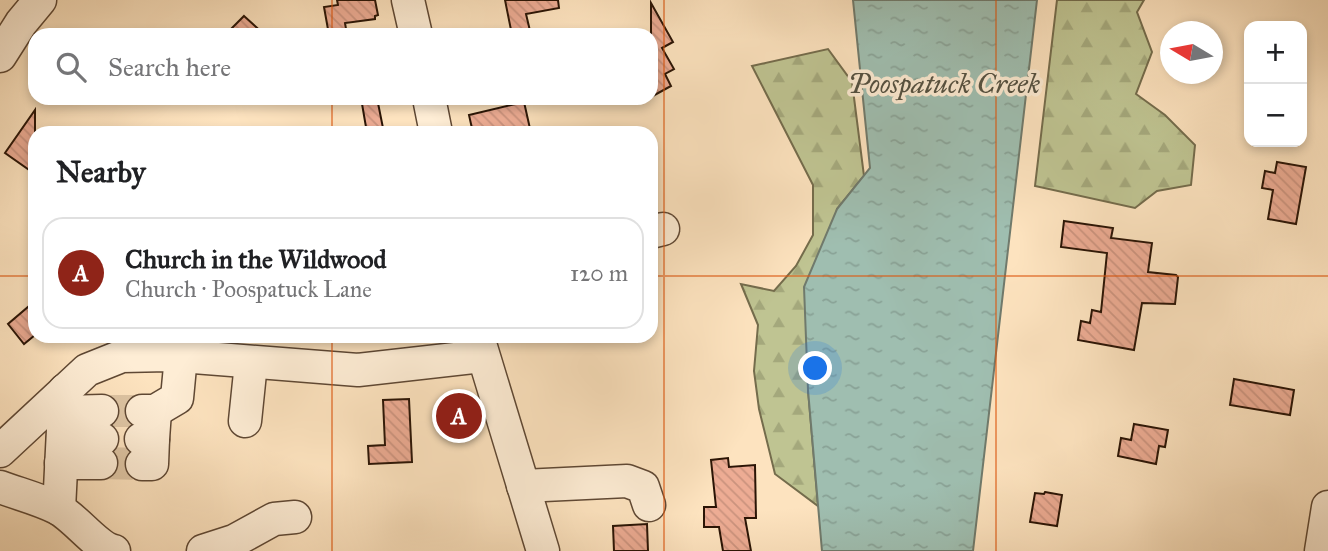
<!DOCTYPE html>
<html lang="en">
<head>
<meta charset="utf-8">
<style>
	body { margin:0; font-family:"IM FELL Great Primer",serif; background:#f6f6f6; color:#202124 }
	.controls { position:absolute; right:21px; top:21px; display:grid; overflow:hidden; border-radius:14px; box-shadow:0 4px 10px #0003 }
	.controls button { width:63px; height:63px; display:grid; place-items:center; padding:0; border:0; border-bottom:2px solid #e0e0e0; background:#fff; color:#202124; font:35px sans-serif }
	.compass { position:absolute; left:1160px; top:21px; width:63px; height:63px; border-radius:50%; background:#fff; box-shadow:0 4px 10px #0003; rotate:280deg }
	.you { position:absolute; left:816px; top:369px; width:24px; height:24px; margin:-18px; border:5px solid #fff; border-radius:50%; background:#1a73e8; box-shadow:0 0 0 10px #1a73e833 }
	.badge { display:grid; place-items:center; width:46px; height:46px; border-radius:50%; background:#8f2418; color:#fff; font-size:23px; font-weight:700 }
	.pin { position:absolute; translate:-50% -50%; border:4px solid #fff; box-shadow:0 2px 7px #0006 }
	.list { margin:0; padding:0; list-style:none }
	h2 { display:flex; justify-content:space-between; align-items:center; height:91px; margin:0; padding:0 28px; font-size:30px }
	h2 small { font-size:23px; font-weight:400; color:#757577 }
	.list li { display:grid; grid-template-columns:46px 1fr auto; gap:21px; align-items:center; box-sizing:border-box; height:112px; margin:0 14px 14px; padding:0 14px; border:2px solid #e0e0e0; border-radius:21px }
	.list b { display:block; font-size:26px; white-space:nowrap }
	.list p { margin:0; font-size:23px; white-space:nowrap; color:#757577 }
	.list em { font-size:23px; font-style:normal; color:#757577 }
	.icon { flex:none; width:38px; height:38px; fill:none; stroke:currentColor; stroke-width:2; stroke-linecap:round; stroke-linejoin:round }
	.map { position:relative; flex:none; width:1328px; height:551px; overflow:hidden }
	.search { position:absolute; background:#fff; box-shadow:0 4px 10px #0003; left:28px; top:28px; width:630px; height:77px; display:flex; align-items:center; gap:18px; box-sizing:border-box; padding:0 24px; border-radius:21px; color:#757577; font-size:26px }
	.panel { position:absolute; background:#fff; box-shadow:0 4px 10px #0003; left:28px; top:126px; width:630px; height:217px; border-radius:21px }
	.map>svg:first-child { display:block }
	.forest { fill:url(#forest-firs); stroke:#746c4c; stroke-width:2 }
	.water { fill:url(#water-ripples); stroke:#707a6c; stroke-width:2 }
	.building { fill:url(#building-back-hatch); stroke:#2a1405; stroke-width:2 }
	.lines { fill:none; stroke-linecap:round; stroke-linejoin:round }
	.minor-tunnel { stroke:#ddc4a3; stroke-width:32; stroke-dasharray:32 16; stroke-linecap:butt }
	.minor-casing { stroke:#5f4834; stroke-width:35 }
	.minor { stroke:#feedd5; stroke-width:32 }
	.grid { fill:none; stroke:#de560c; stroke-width:2; stroke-opacity:0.55 }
	.labels { text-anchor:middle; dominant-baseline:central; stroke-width:7; stroke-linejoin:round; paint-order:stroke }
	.water-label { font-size:28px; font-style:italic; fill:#535041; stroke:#feedd5 }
</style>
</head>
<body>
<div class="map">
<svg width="1328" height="551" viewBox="0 0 1328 551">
	<defs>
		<pattern id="forest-firs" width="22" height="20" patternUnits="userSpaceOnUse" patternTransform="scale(1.75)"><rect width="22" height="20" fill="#bfc492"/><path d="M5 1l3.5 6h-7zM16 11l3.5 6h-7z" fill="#a4a87c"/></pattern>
		<pattern id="water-ripples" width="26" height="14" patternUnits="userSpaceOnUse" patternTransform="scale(1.75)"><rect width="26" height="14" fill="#9fbeb0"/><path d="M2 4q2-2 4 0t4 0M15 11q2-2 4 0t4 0" fill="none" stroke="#89a296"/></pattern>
		<pattern id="building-back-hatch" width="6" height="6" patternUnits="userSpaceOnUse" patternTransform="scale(1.75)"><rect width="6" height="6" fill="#edac94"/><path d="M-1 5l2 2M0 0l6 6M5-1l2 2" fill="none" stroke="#cb937e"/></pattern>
	</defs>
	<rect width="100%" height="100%" fill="#fde3bf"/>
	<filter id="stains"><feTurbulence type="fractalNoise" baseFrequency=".00286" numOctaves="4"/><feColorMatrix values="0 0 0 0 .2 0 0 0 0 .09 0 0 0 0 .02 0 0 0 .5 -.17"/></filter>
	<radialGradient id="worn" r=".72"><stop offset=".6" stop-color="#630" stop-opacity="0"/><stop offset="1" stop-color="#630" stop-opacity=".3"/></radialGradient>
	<g class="forest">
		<polygon points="1057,0 1144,0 1137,12 1152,52 1136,94 1165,115 1195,145 1191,185 1157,191 1135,208 1035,186"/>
		<polygon points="828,49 852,82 864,176 837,209 808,390 818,506 775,474 759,409 754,371 758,325 741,284 774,291 796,266 813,235 813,185 752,66"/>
	</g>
	<polygon class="water" points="853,0 1037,0 973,551 822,551 808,390 804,287 837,209 870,168"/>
	<g class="building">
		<polygon points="337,0 375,0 378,15 375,16 375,19 345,23 347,35 329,35 324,7 338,5"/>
		<polygon points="505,0 558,0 559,8 526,14 531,35 512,35"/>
		<polygon points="651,3 673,42 662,48 674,69 665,74 671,86 651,97"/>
		<polygon points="244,16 265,35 225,35"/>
		<polygon points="361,98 377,98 384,133 367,133"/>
		<polygon points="524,102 531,133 473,133 469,115"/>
		<polygon points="35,110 35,174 5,153"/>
		<polygon points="1277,162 1306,167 1296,224 1268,219 1273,190 1262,188 1265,171 1275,173"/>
		<polygon points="1064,221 1113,228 1111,238 1152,243 1148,272 1176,275 1178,277 1175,304 1142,303 1134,350 1078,340 1081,321 1090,323 1092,310 1101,312 1107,253 1061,247"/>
		<polygon points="35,301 35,335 24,344 8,324"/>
		<polygon points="1234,379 1294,390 1290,415 1230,405"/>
		<polygon points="409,399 412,462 369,464 368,446 385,445 383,400"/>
		<polygon points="471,405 474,423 447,428 444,410"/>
		<polygon points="1134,424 1168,430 1165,447 1159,446 1156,464 1118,456 1121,438 1131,440"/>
		<polygon points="728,458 729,467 755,465 756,518 745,518 751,551 723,551 719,527 704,527 704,507 716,507 711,460"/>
		<polygon points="1045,492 1062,495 1057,526 1030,522 1035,493 1044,494"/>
		<polygon points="647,524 648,551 614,551 613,526"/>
	</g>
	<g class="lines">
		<g class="minor-tunnel">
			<polyline points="102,411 142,411"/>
			<polyline points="101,463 142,464"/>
		</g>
		<defs>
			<g id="minor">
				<polyline points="408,0 416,35"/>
				<polyline points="0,56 21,23 40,0"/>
				<polyline points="429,98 436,133"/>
				<polyline points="651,232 663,229"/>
				<polyline points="478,337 543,551"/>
				<polyline points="142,411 155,411 177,398 181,356"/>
				<polyline points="64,412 102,411"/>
				<polyline points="245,421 251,363"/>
				<polyline points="63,439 102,439"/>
				<polyline points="141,439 153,439 155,411"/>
				<polyline points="0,451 87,370 122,356 168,355 358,370 482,356"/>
				<polyline points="61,463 101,463"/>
				<polyline points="142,464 152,464 153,439"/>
				<polyline points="523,486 627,481 643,487 649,505"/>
				<path d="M0 487C19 494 39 499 57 508 76 518 97 548 114 551"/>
				<polyline points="59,509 65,390"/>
				<polyline points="203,551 234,541 274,519 295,517"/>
				<polyline points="1321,551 1328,507"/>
			</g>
		</defs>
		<use href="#minor" class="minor-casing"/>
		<use href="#minor" class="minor"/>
	</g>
	<path class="grid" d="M332 0V35M664 0V551M996 0V551M332 98V133M0 276H35M651 276H1328M332 336V551"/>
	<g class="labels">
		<g class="water-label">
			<text x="944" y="83">Poospatuck Creek</text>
		</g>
	</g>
	<rect width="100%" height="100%" filter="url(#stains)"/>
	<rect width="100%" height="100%" fill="url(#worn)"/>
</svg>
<div class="controls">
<button>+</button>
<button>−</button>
</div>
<svg class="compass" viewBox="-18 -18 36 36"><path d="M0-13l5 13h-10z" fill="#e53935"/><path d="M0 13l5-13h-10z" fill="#757577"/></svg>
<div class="you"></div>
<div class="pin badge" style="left:459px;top:416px">A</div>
<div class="search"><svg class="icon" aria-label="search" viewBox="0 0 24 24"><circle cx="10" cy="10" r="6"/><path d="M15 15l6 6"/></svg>Search here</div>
<section class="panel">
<h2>Nearby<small></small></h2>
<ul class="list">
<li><span class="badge">A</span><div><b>Church in the Wildwood</b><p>Church · Poospatuck Lane</p></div><em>120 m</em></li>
</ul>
</section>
</div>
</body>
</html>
